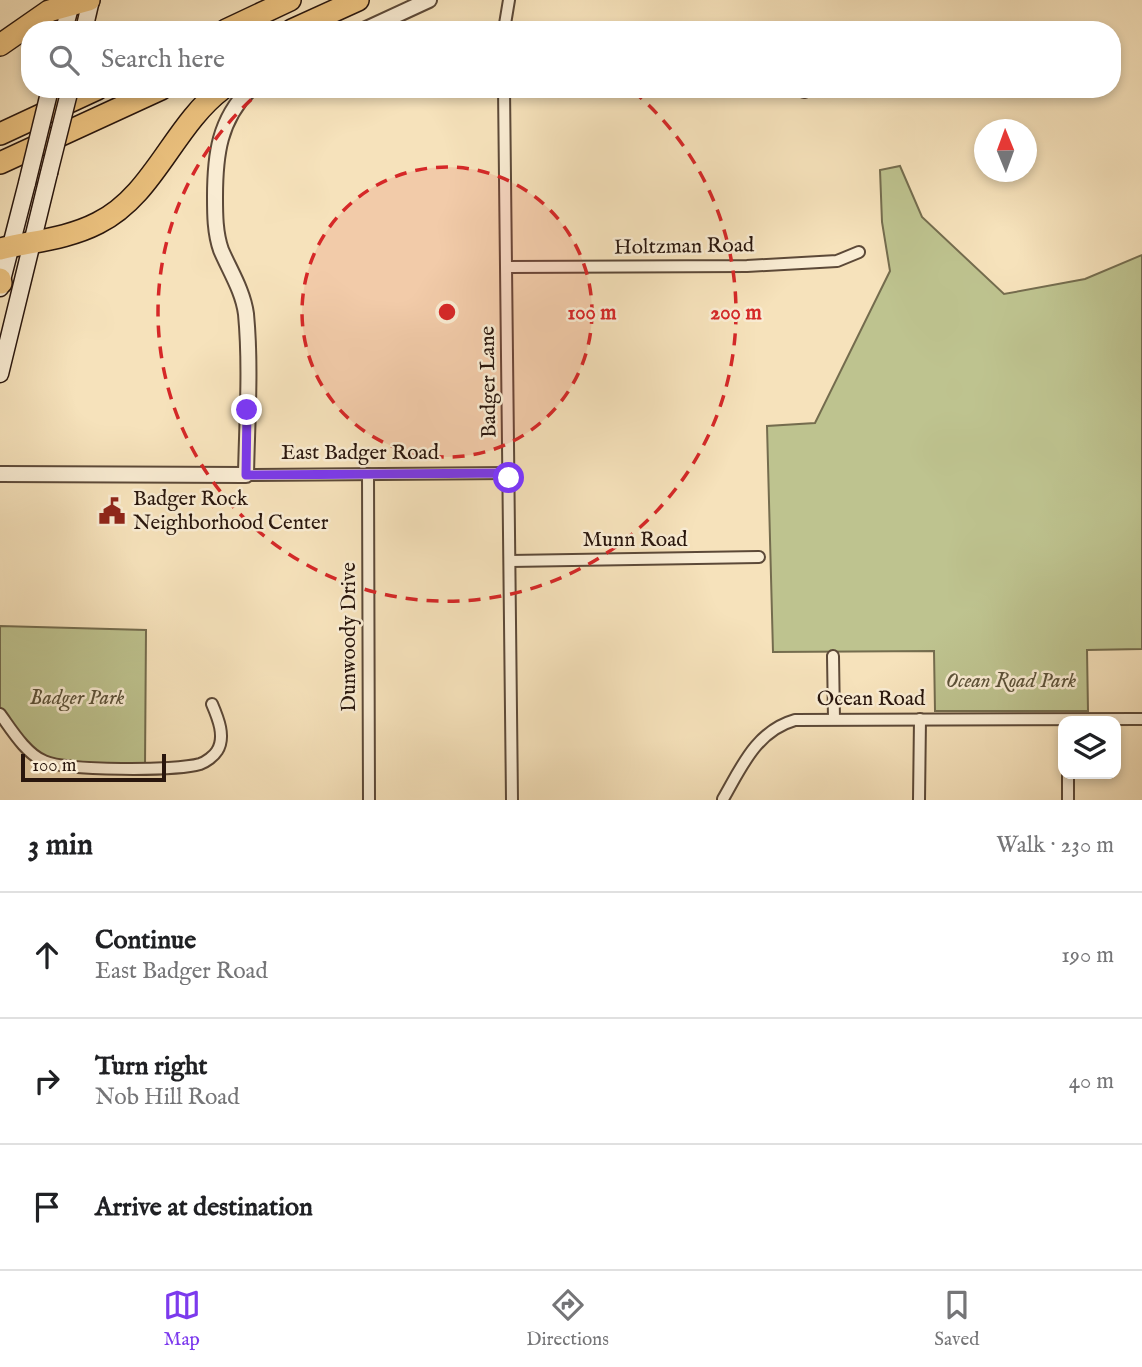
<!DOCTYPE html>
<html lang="en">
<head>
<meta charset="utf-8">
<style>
	body { margin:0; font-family:"IM FELL English",serif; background:#f2f2f2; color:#202124 }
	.controls { position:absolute; right:21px; bottom:21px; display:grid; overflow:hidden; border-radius:14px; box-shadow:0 4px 10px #0003 }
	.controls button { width:63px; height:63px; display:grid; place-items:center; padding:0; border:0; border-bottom:2px solid #e0e0e0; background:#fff; color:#202124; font:35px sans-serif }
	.compass { position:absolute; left:974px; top:119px; width:63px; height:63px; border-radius:50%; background:#fff; box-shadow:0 4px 10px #0003; rotate:359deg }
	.scale { position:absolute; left:21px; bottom:18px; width:145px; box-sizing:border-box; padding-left:7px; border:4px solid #29160d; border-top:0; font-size:19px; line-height:24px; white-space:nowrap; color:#29160d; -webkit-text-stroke:5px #f9ecd3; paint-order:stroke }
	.stop { position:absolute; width:21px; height:21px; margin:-16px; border:5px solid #7c3aed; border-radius:50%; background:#fff }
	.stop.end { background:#7c3aed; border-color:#fff; box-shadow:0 2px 7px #0008 }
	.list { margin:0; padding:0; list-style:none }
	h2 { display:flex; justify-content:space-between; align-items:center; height:91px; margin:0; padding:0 28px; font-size:30px }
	h2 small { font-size:23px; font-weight:400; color:#757577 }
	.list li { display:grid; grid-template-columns:46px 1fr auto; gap:21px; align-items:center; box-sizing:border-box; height:126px; padding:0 28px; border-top:2px solid #e0e0e0 }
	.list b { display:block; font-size:26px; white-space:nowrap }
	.list p { margin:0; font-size:23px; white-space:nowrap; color:#757577 }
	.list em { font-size:23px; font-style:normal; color:#757577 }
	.icon { flex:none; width:38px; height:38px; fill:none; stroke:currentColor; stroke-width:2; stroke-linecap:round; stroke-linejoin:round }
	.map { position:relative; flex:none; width:1142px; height:800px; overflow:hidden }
	.search { position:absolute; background:#fff; box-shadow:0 4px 10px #0003; left:21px; right:21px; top:21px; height:77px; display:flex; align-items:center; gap:18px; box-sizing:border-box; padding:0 24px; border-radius:28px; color:#757577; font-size:26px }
	.sheet { height:469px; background:#fff }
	nav { display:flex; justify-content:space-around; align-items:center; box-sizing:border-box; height:98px; border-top:2px solid #e0e0e0; background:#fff; font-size:19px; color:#757577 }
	nav a { display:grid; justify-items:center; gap:4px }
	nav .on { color:#7c3aed }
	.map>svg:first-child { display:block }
	.green { fill:#bec38f; stroke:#746c4e; stroke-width:2 }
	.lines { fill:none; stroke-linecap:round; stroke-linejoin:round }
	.minor-casing { stroke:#5c4938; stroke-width:14 }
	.tertiary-casing { stroke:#5c4938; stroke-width:18 }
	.secondary-casing { stroke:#29160d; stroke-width:19 }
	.motorway-casing { stroke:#29160d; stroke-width:24 }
	.minor { stroke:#f9ecd3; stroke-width:10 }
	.tertiary { stroke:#f9ecd3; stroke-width:14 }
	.secondary { stroke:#f9ecd3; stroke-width:16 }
	.motorway { stroke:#ebc17e; stroke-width:21 }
	.secondary-bridge-casing { stroke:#29160d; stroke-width:19; stroke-linecap:butt }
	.secondary-bridge { stroke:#f9ecd3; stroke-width:16 }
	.route { stroke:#7c3aed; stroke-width:9 }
	.ring { fill:none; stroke:#d62828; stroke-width:3.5; stroke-dasharray:12 9 }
	.labels { text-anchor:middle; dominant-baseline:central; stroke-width:5; stroke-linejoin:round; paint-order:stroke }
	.street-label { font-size:21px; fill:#29160d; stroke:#f9ecd3 }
	.poi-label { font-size:21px; fill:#29160d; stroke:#f9ecd3; text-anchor:start }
	.park-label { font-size:21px; font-style:italic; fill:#5d533a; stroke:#f9ecd3 }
	.centre { fill:#d62828; stroke:#f9ecd3; stroke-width:3.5 }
	.ring-label { font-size:21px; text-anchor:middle; font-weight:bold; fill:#d62828; stroke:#f9ecd3; stroke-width:5; stroke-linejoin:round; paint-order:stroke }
</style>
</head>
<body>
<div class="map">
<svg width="1142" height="800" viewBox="0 0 1142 800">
	<rect width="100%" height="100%" fill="#f6e2bb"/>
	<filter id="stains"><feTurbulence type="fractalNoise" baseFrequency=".00286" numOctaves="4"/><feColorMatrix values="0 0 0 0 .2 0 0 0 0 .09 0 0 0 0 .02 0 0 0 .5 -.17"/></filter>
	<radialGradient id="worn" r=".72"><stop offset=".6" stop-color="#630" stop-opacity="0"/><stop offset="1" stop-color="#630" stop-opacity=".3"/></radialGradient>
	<g class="green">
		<polygon points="900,166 922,217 1004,294 1085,279 1142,255 1142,649 1087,650 1088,711 935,711 934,651 773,652 767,426 815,423 890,271 882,222 880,170"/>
		<polygon points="0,626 146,630 145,767 41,760 0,714"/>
	</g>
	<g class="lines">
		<defs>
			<g id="minor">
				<polyline points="504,30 509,0"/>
				<polyline points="504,89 512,800"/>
				<polyline points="695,89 781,89"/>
				<polyline points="796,89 804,92 813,89"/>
				<polyline points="507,267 747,266 837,261 859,252"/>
				<polyline points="368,474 369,800"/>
				<polyline points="246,475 510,473"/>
				<polyline points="510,561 759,557"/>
				<polyline points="833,656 834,719"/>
				<path d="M0 714C11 729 26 754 44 761 66 771 176 771 200 764 206 762 214 756 217 751 226 737 218 718 212 704"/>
				<polyline points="1068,774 1068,800"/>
				<path d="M723 799C741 768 756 731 795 720L1142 719"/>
				<polyline points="919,800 920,719"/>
			</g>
			<g id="tertiary">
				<polyline points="364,30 429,0"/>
				<path d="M0 474 246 475C247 422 251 367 246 314 243 291 230 271 221 250 215 233 215 214 215 197 215 155 219 120 250 89"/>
			</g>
			<g id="secondary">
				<polyline points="64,30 72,0"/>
				<polyline points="84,30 91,0"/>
				<polyline points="0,288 27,183"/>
				<polyline points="0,374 49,173"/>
			</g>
			<g id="motorway">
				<polyline points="226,30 290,0"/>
				<polyline points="292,30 358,0"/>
				<polyline points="0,45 49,11 89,0"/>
				<polyline points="0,134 97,89"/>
				<polyline points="0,163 161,89"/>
				<path d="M0 249C33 241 67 239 98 223 154 195 173 126 222 89"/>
				<polyline points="0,279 1,283"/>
			</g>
		</defs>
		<use href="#minor" class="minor-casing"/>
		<use href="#tertiary" class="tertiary-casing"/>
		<use href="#secondary" class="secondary-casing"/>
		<use href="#motorway" class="motorway-casing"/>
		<use href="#minor" class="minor"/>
		<use href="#tertiary" class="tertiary"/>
		<use href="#secondary" class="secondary"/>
		<use href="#motorway" class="motorway"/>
		<defs>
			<g id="secondary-bridge">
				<polyline points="49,173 70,89"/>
				<polyline points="27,183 50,89"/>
			</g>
		</defs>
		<use href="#secondary-bridge" class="secondary-bridge-casing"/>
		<use href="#secondary-bridge" class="secondary-bridge"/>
	</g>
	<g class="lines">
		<polyline class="route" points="247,410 246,475 510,473 509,478"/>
	</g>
	<circle cx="447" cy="312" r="145" fill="#d62828" fill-opacity=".12"/>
	<g class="ring">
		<circle cx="447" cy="312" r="145"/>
		<path d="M387 29A289 289 0 0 1 507 29M633 91A289 289 0 1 1 261 91"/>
	</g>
	<defs>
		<symbol id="civic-bare" viewBox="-9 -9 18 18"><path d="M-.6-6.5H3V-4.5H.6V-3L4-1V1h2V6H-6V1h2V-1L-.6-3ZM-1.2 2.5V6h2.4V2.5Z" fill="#8f2418" stroke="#f9ecd3" stroke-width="2.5" paint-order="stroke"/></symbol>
	</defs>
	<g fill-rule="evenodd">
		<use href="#civic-bare" x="93" y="492" width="38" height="38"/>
	</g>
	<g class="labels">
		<g class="street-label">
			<text transform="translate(684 247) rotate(-1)">Holtzman Road</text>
			<text transform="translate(489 382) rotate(-91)">Badger Lane</text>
			<text x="360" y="453">East Badger Road</text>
			<text x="635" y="540">Munn Road</text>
			<text transform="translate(349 637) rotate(-90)">Dunwoody Drive</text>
			<text x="871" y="699">Ocean Road</text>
		</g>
		<g class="poi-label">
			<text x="133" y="499">Badger Rock<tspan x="133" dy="24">Neighborhood Center</tspan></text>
		</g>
		<g class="park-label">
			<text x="1011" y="681">Ocean Road Park</text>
			<text x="77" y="698">Badger Park</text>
		</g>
	</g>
	<circle cx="447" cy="312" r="10" class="centre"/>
	<g class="ring-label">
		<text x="592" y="319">100 m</text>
		<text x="736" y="319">200 m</text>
	</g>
	<rect width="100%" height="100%" filter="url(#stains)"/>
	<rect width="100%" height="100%" fill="url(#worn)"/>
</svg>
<div class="controls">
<button><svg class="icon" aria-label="layers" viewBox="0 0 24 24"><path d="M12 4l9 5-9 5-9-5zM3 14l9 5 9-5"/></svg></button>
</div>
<svg class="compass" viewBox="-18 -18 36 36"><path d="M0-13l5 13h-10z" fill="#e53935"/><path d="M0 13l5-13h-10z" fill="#757577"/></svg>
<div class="scale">100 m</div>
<div class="stop" style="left:509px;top:478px"></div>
<div class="stop end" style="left:247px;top:410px"></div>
<div class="search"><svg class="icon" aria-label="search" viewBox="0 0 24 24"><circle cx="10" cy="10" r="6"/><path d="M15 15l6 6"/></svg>Search here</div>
</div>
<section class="sheet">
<h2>3 min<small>Walk · 230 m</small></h2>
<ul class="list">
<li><svg class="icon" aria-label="ahead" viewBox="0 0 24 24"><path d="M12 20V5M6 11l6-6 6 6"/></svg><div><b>Continue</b><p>East Badger Road</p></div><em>190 m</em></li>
<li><svg class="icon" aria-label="right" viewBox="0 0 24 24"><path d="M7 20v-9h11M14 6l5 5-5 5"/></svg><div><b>Turn right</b><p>Nob Hill Road</p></div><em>40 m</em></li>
<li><svg class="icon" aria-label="arrive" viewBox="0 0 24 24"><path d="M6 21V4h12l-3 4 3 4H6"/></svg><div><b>Arrive at destination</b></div></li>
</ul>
</section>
<nav>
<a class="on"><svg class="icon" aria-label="map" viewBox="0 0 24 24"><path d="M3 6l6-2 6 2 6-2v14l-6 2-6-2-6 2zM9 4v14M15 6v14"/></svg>Map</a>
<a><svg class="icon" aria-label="directions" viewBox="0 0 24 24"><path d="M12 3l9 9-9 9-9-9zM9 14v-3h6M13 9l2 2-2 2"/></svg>Directions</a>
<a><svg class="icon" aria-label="saved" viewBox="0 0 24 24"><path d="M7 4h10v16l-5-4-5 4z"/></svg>Saved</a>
</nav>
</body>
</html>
